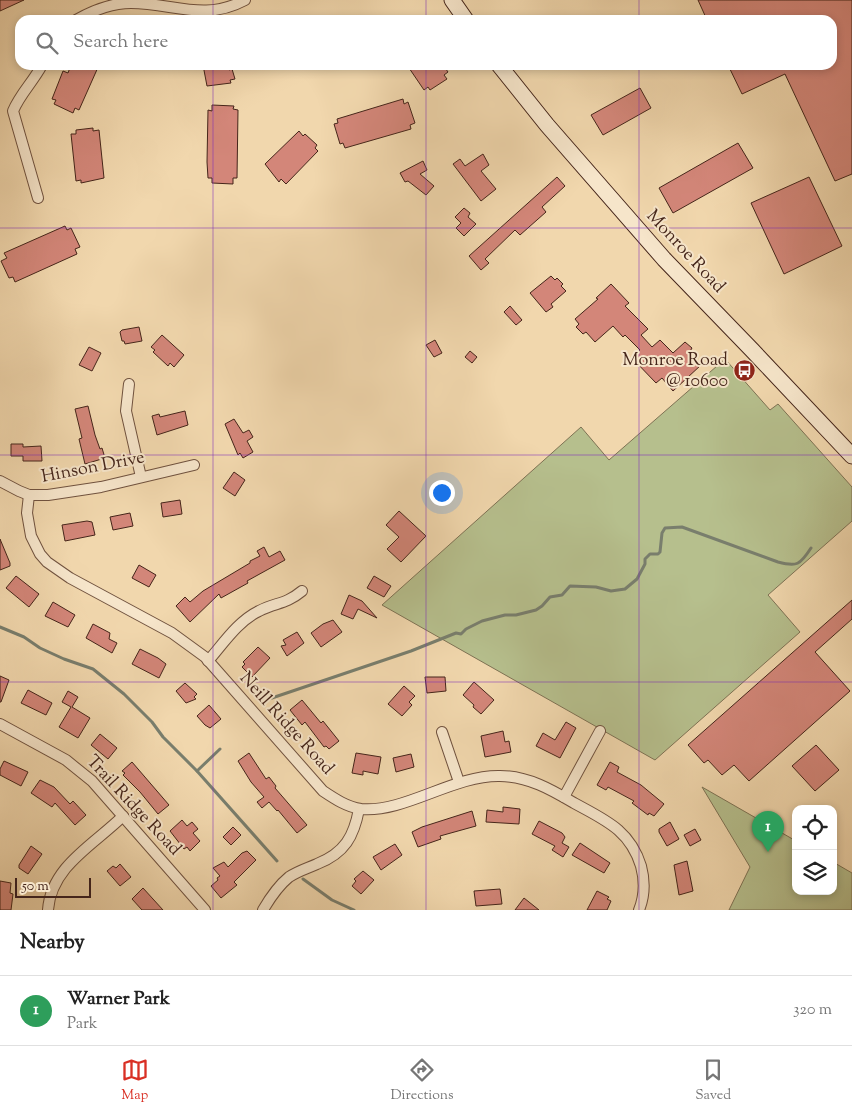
<!DOCTYPE html>
<html lang="en">
<head>
<meta charset="utf-8">
<style>
	body { margin:0; font-family:"Sorts Mill Goudy",serif; background:#f2f2f2; color:#222 }
	.controls { position:absolute; right:15px; bottom:15px; display:grid; overflow:hidden; border-radius:10px; box-shadow:0 2px 8px #0003 }
	.controls button { width:45px; height:45px; display:grid; place-items:center; padding:0; border:0; border-bottom:1px solid #e0e0e0; background:#fff; color:#222; font:25px sans-serif }
	.scale { position:absolute; left:15px; bottom:12px; width:76px; box-sizing:border-box; padding-left:5px; border:2px solid #45251a; border-top:0; font-size:14px; line-height:18px; white-space:nowrap; color:#45251a; -webkit-text-stroke:4px #f6e5ca; paint-order:stroke }
	.you { position:absolute; left:441px; top:492px; width:18px; height:18px; margin:-12px; border:4px solid #fff; border-radius:50%; background:#1a73e8; box-shadow:0 0 0 8px #1a73e833 }
	.badge { display:grid; place-items:center; width:32px; height:32px; border-radius:50%; background:#d93025; color:#fff; font-size:16px; font-weight:700 }
	.pin { position:absolute; translate:-50% -41px; filter:drop-shadow(0 1px 2px #0008) }
	.pin::after { content:''; position:absolute; top:26px; width:18px; height:15px; background:inherit; clip-path:polygon(0 0,100% 0,50% 100%) }
	.list { margin:0; padding:0; list-style:none }
	h2 { display:flex; justify-content:space-between; align-items:center; height:65px; margin:0; padding:0 20px; font-size:21px }
	h2 small { font-size:16px; font-weight:400; color:#767676 }
	.list li { display:grid; grid-template-columns:32px 1fr auto; gap:15px; align-items:center; box-sizing:border-box; height:70px; padding:0 20px; border-top:1px solid #e0e0e0 }
	.list b { display:block; font-size:19px; white-space:nowrap }
	.list p { margin:0; font-size:16px; white-space:nowrap; color:#767676 }
	.list em { font-size:16px; font-style:normal; color:#767676 }
	.icon { flex:none; width:28px; height:28px; fill:none; stroke:currentColor; stroke-width:2; stroke-linecap:round; stroke-linejoin:round }
	.map { position:relative; flex:none; width:852px; height:910px; overflow:hidden }
	.search { position:absolute; background:#fff; box-shadow:0 2px 8px #0003; left:15px; right:15px; top:15px; height:55px; display:flex; align-items:center; gap:12px; box-sizing:border-box; padding:0 18px; border-radius:15px; color:#767676; font-size:19px }
	.sheet { height:135px; background:#fff }
	nav { display:flex; justify-content:space-around; align-items:center; box-sizing:border-box; height:70px; border-top:1px solid #e0e0e0; background:#fff; font-size:14px; color:#767676 }
	nav a { display:grid; justify-items:center; gap:2px }
	nav .on { color:#d93025 }
	.map>svg:first-child { display:block }
	.green { fill:#b6bf8d; stroke:#7e7254 }
	.lines { fill:none; stroke-linecap:round; stroke-linejoin:round }
	.stream { stroke:#797e6d; stroke-width:3 }
	.building { fill:#d38679; stroke:#45251a }
	.street-casing { stroke:#70523f; stroke-width:12 }
	.secondary-casing { stroke:#45251a; stroke-width:17 }
	.street { stroke:#f6e5ca; stroke-width:10 }
	.secondary { stroke:#f6e5ca; stroke-width:15 }
	.grid { fill:none; stroke:#7b2cbf; stroke-width:1; stroke-opacity:0.55 }
	.labels { text-anchor:middle; dominant-baseline:central; stroke-width:4; stroke-linejoin:round; paint-order:stroke }
	.street-label { font-size:18px; fill:#45251a; stroke:#f6e5ca }
	.poi-label { font-size:18px; fill:#45251a; stroke:#f6e5ca; text-anchor:end }
</style>
</head>
<body>
<div class="map">
<svg width="852" height="910" viewBox="0 0 852 910">
	<rect width="100%" height="100%" fill="#f1d7ad"/>
	<filter id="stains"><feTurbulence type="fractalNoise" baseFrequency=".004" numOctaves="4"/><feColorMatrix values="0 0 0 0 .2 0 0 0 0 .09 0 0 0 0 .02 0 0 0 .5 -.17"/></filter>
	<radialGradient id="worn" r=".72"><stop offset=".6" stop-color="#630" stop-opacity="0"/><stop offset="1" stop-color="#630" stop-opacity=".3"/></radialGradient>
	<g class="green">
		<polygon points="725,359 770,410 778,404 852,487 852,521 768,595 800,632 655,760 382,605 581,427 609,460"/>
		<polygon points="702,787 796,841 796,891 833,891 833,862 852,873 852,910 729,910 750,867"/>
	</g>
	<g class="lines">
		<g class="stream">
			<polyline points="0,627 24,637 40,648 64,659 93,669 124,694 152,722 163,737 197,771 277,861"/>
			<path d="M263 701 411 651 456 633 461 634 466 629 482 621 505 615H516L536 610 542 606 550 597 562 595 570 586 596 587 611 591 625 589 637 579 645 564V559L650 554H658L660 552 662 533 665 528 682 527 778 562C797 567 800 565 811 548"/>
			<polyline points="197,771 220,749"/>
			<polyline points="303,879 332,900 354,910"/>
		</g>
	</g>
	<g class="building">
		<polygon points="0,0 24,0 0,11"/>
		<polygon points="698,0 852,0 852,174 835,181 785,74 742,94 728,65 832,65 832,20 707,20"/>
		<polygon points="71,65 99,65 79,110 75,108 73,113 54,104 56,100 52,99 63,71 68,73"/>
		<polygon points="203,65 228,65 229,70 232,69 235,79 230,80 231,83 207,86"/>
		<polygon points="407,65 443,65 448,72 444,75 447,79 430,90 428,87 424,90"/>
		<polygon points="640,88 651,108 603,135 591,115"/>
		<polygon points="403,99 404,104 408,102 415,123 410,125 411,129 345,148 343,143 340,144 334,124 338,123 337,119"/>
		<polygon points="212,105 234,106 233,109 238,110 237,178 233,178 233,184 212,183 212,178 208,178 207,162 208,110 212,111"/>
		<polygon points="93,128 93,131 99,130 104,178 81,183 81,180 76,181 71,134 76,134 76,130"/>
		<polygon points="299,131 303,136 305,134 317,145 315,148 318,151 286,184 281,179 279,182 265,164"/>
		<polygon points="738,143 753,168 673,213 659,188"/>
		<polygon points="483,154 489,165 481,171 496,189 481,201 453,164 460,159 465,166"/>
		<polygon points="423,161 427,170 420,174 434,186 426,195 408,181 405,182 400,173"/>
		<polygon points="557,177 565,186 542,207 546,212 520,235 515,230 485,259 489,263 481,270 469,256"/>
		<polygon points="809,177 842,246 784,274 751,203"/>
		<polygon points="464,208 470,213 468,217 476,224 464,236 456,228 461,223 455,217"/>
		<polygon points="65,226 67,230 71,228 80,247 75,249 77,254 15,282 13,277 9,278 1,261 7,258 4,253"/>
		<polygon points="551,276 555,280 557,278 563,284 561,286 566,291 551,304 553,307 546,312 530,293"/>
		<polygon points="611,284 629,303 625,306 648,329 641,335 652,347 660,340 673,353 685,342 692,348 689,353 701,365 673,391 662,378 656,383 632,358 640,350 625,335 623,337 613,326 595,342 586,332 583,334 576,327 579,324 575,319 598,299 596,298"/>
		<polygon points="510,306 522,320 516,325 504,312"/>
		<polygon points="139,327 142,341 125,344 124,341 122,341 120,332 122,330"/>
		<polygon points="162,335 184,355 174,367 170,363 168,366 153,352 155,350 151,347"/>
		<polygon points="435,340 442,353 434,357 426,345"/>
		<polygon points="89,347 101,353 92,371 79,365"/>
		<polygon points="470,351 477,357 472,363 465,357"/>
		<polygon points="88,406 95,435 100,449 102,448 105,458 85,464 79,439 82,438 75,409"/>
		<polygon points="185,411 188,425 157,435 152,416 159,414 160,417"/>
		<polygon points="234,419 243,433 249,430 253,437 247,441 253,452 243,458 240,453 238,455 225,424"/>
		<polygon points="11,444 23,444 23,447 41,446 42,461 23,461 23,456 11,456"/>
		<polygon points="234,472 245,480 235,496 223,488"/>
		<polygon points="180,500 182,514 163,517 161,503"/>
		<polygon points="399,511 426,536 401,562 387,549 399,537 386,525"/>
		<polygon points="130,513 133,526 113,530 110,517"/>
		<polygon points="87,521 92,522 95,535 65,541 62,525"/>
		<polygon points="0,539 10,563 10,566 0,570"/>
		<polygon points="264,547 269,557 280,551 285,560 247,581 248,583 221,598 219,594 190,622 176,606 185,597 190,602 203,591 250,563 250,561 260,556 257,551"/>
		<polygon points="139,565 156,575 149,587 132,578"/>
		<polygon points="16,576 39,594 29,607 6,588"/>
		<polygon points="374,576 391,586 384,597 367,588"/>
		<polygon points="349,595 362,601 377,618 358,609 353,619 341,614"/>
		<polygon points="852,600 852,619 815,652 850,691 749,781 734,765 722,775 708,760 704,763 688,745"/>
		<polygon points="53,602 75,615 68,627 45,616"/>
		<polygon points="333,620 342,632 321,647 311,633 323,624"/>
		<polygon points="93,624 110,633 109,639 117,643 112,653 86,638"/>
		<polygon points="297,632 304,643 287,656 281,646 286,645 283,640"/>
		<polygon points="258,647 270,658 252,677 242,667 245,664 243,662"/>
		<polygon points="140,649 158,658 166,664 159,678 132,664"/>
		<polygon points="0,676 9,680 1,702 0,702"/>
		<polygon points="425,677 445,677 446,691 427,693"/>
		<polygon points="474,682 494,700 481,714 473,707 474,705 463,695"/>
		<polygon points="185,683 197,694 194,697 196,699 186,703 176,691"/>
		<polygon points="404,686 415,696 409,702 412,705 402,716 388,704"/>
		<polygon points="28,690 52,703 46,715 21,703"/>
		<polygon points="68,691 78,697 72,707 90,718 78,738 59,727 71,707 62,702"/>
		<polygon points="302,700 321,723 323,721 339,741 329,749 326,746 324,747 305,722 302,725 290,710"/>
		<polygon points="209,705 221,719 210,728 205,725 197,716"/>
		<polygon points="566,722 576,728 560,758 536,746 543,733 555,740"/>
		<polygon points="503,731 505,742 509,741 511,752 485,757 481,736"/>
		<polygon points="100,734 117,748 108,759 91,745"/>
		<polygon points="816,745 839,770 815,791 792,766"/>
		<polygon points="249,753 266,779 269,777 276,786 275,788 307,825 297,833 278,810 277,811 269,802 262,808 257,802 264,797 251,782 238,761"/>
		<polygon points="356,753 381,757 378,774 363,771 363,775 352,773"/>
		<polygon points="411,754 414,767 396,772 393,758"/>
		<polygon points="4,761 28,772 21,786 0,775 0,769"/>
		<polygon points="132,762 169,805 158,814 140,792 123,775 125,773 122,771"/>
		<polygon points="610,762 619,767 617,772 641,785 664,804 654,816 649,813 648,815 632,803 634,801 608,787 606,790 597,785"/>
		<polygon points="40,780 54,787 70,804 73,801 86,815 75,825 55,803 52,807 31,793"/>
		<polygon points="503,807 520,809 519,824 486,822 487,810 503,812"/>
		<polygon points="472,811 476,826 440,836 441,839 418,847 412,832 422,827"/>
		<polygon points="182,820 187,826 192,822 198,829 193,833 200,841 190,851 187,847 184,849 170,831"/>
		<polygon points="539,821 562,833 565,837 562,843 569,847 563,857 552,850 555,846 532,834"/>
		<polygon points="670,822 679,839 667,846 659,832 659,829"/>
		<polygon points="233,827 241,835 231,845 223,837"/>
		<polygon points="695,829 701,840 690,846 684,835"/>
		<polygon points="580,843 610,863 604,873 572,855"/>
		<polygon points="395,844 402,855 381,870 373,857"/>
		<polygon points="31,846 42,854 28,874 19,868 19,865"/>
		<polygon points="247,851 256,860 234,882 237,885 221,898 211,886 218,880 217,878 220,876 213,868 224,862 228,867 242,853"/>
		<polygon points="687,861 693,891 679,895 674,865"/>
		<polygon points="120,864 131,877 120,886 107,871 113,866 116,868"/>
		<polygon points="363,871 374,880 361,894 352,886 356,881 354,879"/>
		<polygon points="0,881 11,883 10,893 13,894 11,910 0,910"/>
		<polygon points="143,888 163,910 142,910 132,899"/>
		<polygon points="500,889 502,904 476,906 474,891"/>
		<polygon points="597,891 609,897 607,899 611,901 607,910 587,910"/>
		<polygon points="524,898 539,910 515,910"/>
	</g>
	<g class="lines">
		<defs>
			<g id="street">
				<path d="M76 20C92 11 112 3 131 3 173 3 204 22 245 0"/>
				<path d="M38 198 13 111C20 94 33 82 42 65"/>
				<polyline points="129,384 126,411 141,477"/>
				<polyline points="0,481 19,491 29,495 48,495 101,487 194,465"/>
				<path d="M29 495 27 513 31 536 40 554 47 562 70 578 172 633 205 657 323 791C335 799 347 807 361 809 405 813 453 775 500 776 528 776 552 790 574 803 605 820 630 830 641 866 645 881 645 895 639 910"/>
				<path d="M208 661C223 644 238 621 259 611 276 602 285 605 302 591"/>
				<polyline points="0,724 66,760 92,781 205,910"/>
				<polyline points="442,732 459,782"/>
				<polyline points="564,797 600,731"/>
				<path d="M48 910C51 866 95 844 123 816"/>
				<path d="M263 910C270 898 278 886 289 877 298 871 308 868 317 864 345 853 354 836 359 809"/>
			</g>
			<g id="secondary">
				<polyline points="452,0 466,20"/>
				<polyline points="499,65 547,125 664,259 752,350 852,456"/>
			</g>
		</defs>
		<use href="#street" class="street-casing"/>
		<use href="#secondary" class="secondary-casing"/>
		<use href="#street" class="street"/>
		<use href="#secondary" class="secondary"/>
	</g>
	<path class="grid" d="M213 0V20M426 0V20M639 0V20M213 65V910M426 65V910M639 65V910M0 228H852M0 455H852M0 682H852"/>
	<defs>
		<symbol id="bus-disc" viewBox="-11 -11 22 22"><circle r="9.5" fill="#8f2418" stroke="#f6e5ca"/><path d="M-5-6H5V4H4V6H2V4H-2V6H-4V4H-5ZM-3.5-4V0h7V-4ZM-3.5 1.2v1.5H-2V1.2ZM2 1.2v1.5H3.5V1.2Z" fill="#fff"/></symbol>
	</defs>
	<g fill-rule="evenodd">
		<use href="#bus-disc" x="732" y="358" width="25" height="25"/>
	</g>
	<g class="labels">
		<g class="street-label">
			<text transform="translate(685 252) rotate(47)">Monroe Road</text>
			<text transform="translate(93 468) rotate(-11)">Hinson Drive</text>
			<text transform="translate(286 724) rotate(48)">Neill Ridge Road</text>
			<text transform="translate(133 806) rotate(47)">Trail Ridge Road</text>
		</g>
		<g class="poi-label">
			<text x="728" y="361">Monroe Road<tspan x="728" dy="21">@ 10600</tspan></text>
		</g>
	</g>
	<rect width="100%" height="100%" filter="url(#stains)"/>
	<rect width="100%" height="100%" fill="url(#worn)"/>
</svg>
<div class="controls">
<button><svg class="icon" aria-label="locate" viewBox="0 0 24 24"><circle cx="12" cy="12" r="6"/><path d="M12 2v4M12 18v4M2 12h4M18 12h4"/></svg></button>
<button><svg class="icon" aria-label="layers" viewBox="0 0 24 24"><path d="M12 4l9 5-9 5-9-5zM3 14l9 5 9-5"/></svg></button>
</div>
<div class="scale">50 m</div>
<div class="you"></div>
<div class="pin badge" style="left:768px;top:852px;background:#2e9e5b">1</div>
<div class="search"><svg class="icon" aria-label="search" viewBox="0 0 24 24"><circle cx="10" cy="10" r="6"/><path d="M15 15l6 6"/></svg>Search here</div>
</div>
<section class="sheet">
<h2>Nearby<small></small></h2>
<ul class="list">
<li><span class="badge" style="background:#2e9e5b">1</span><div><b>Warner Park</b><p>Park</p></div><em>320 m</em></li>
</ul>
</section>
<nav>
<a class="on"><svg class="icon" aria-label="map" viewBox="0 0 24 24"><path d="M3 6l6-2 6 2 6-2v14l-6 2-6-2-6 2zM9 4v14M15 6v14"/></svg>Map</a>
<a><svg class="icon" aria-label="directions" viewBox="0 0 24 24"><path d="M12 3l9 9-9 9-9-9zM9 14v-3h6M13 9l2 2-2 2"/></svg>Directions</a>
<a><svg class="icon" aria-label="saved" viewBox="0 0 24 24"><path d="M7 4h10v16l-5-4-5 4z"/></svg>Saved</a>
</nav>
</body>
</html>
